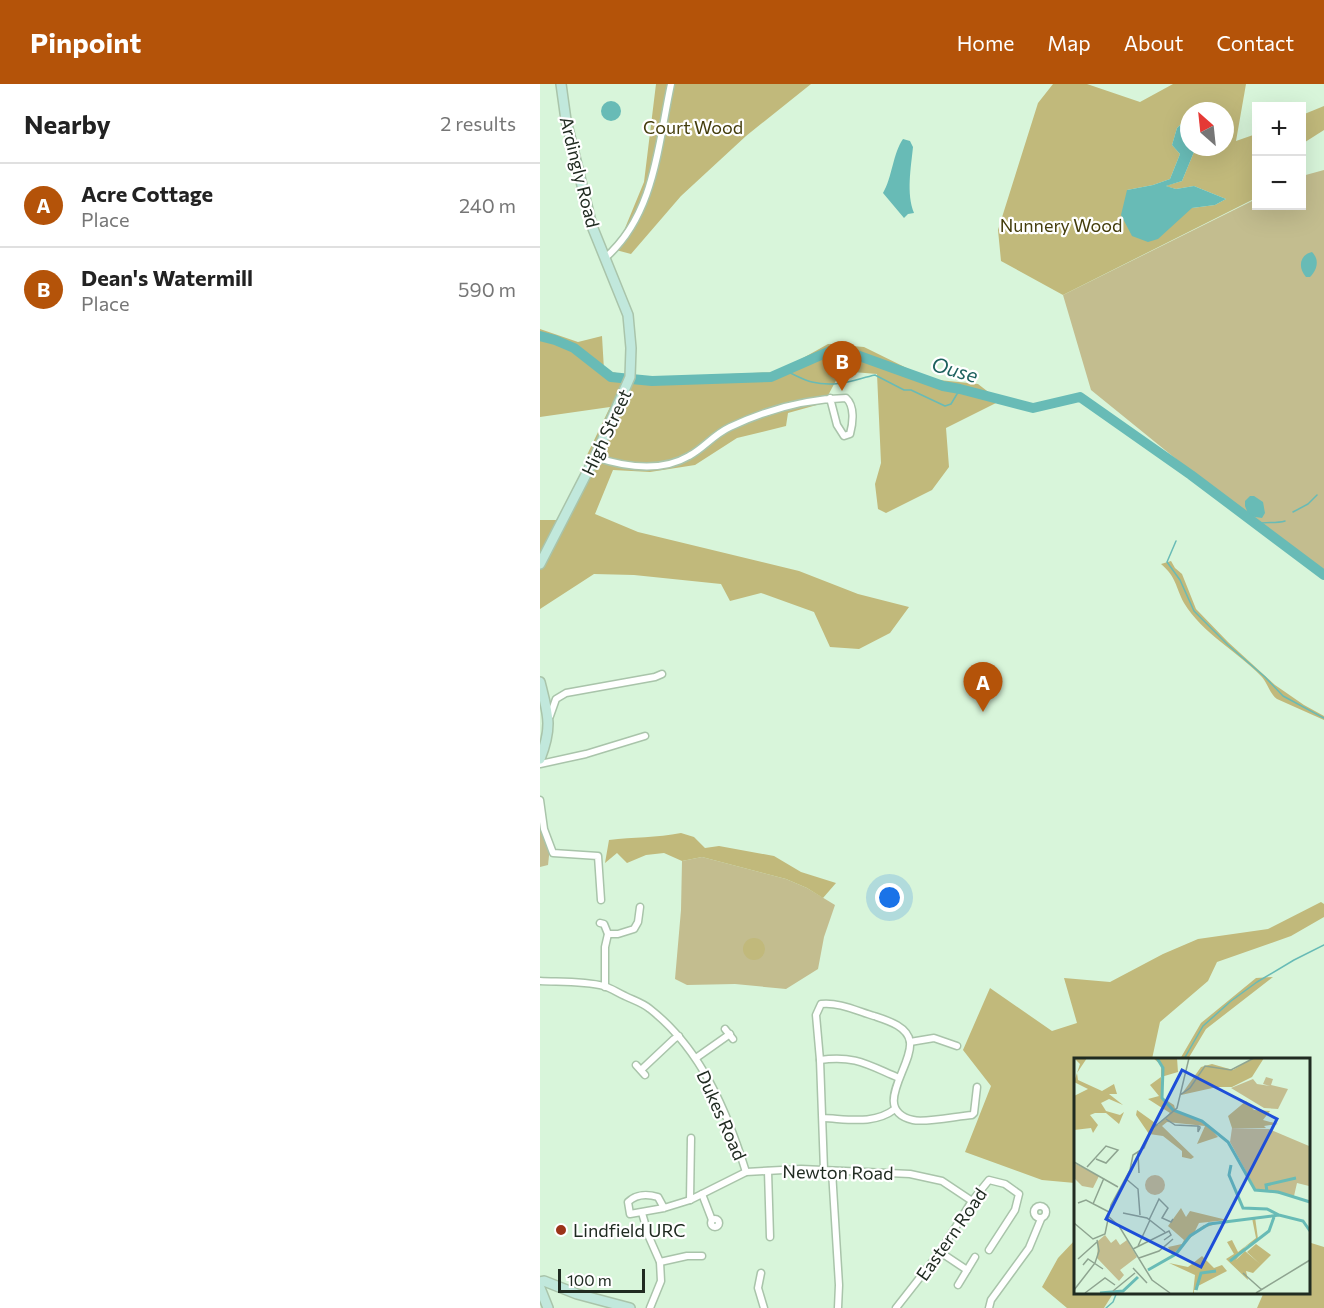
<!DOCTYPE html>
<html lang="en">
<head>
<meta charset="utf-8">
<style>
	body { margin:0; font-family:Commissioner,sans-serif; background:#f6f6f6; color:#222 }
	.controls { position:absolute; right:18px; top:18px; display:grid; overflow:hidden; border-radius:0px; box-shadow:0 6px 24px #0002 }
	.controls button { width:54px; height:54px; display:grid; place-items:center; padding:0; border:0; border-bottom:2px solid #e0e0e0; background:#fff; color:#222; font:30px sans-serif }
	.compass { position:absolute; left:640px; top:18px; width:54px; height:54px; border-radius:50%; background:#fff; box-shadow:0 6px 24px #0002; rotate:333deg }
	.scale { position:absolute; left:18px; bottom:15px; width:87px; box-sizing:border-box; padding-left:6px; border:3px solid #202b21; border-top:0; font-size:16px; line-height:21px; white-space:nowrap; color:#202b21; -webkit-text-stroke:4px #fff; paint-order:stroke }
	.you { position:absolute; left:350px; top:814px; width:21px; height:21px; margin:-15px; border:4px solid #fff; border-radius:50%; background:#1a73e8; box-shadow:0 0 0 9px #1a73e833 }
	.badge { display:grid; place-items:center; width:39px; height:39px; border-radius:50%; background:#b45309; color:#fff; font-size:20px; font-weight:700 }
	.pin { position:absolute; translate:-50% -50px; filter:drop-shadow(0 2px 3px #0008) }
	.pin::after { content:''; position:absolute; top:32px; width:21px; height:18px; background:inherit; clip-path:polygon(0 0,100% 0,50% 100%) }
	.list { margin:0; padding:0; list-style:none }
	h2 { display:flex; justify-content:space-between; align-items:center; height:78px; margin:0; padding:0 24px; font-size:26px }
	h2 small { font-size:20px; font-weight:400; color:#767676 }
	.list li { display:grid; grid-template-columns:39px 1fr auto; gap:18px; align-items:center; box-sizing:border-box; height:84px; padding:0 24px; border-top:2px solid #e0e0e0 }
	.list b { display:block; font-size:22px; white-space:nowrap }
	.list p { margin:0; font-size:20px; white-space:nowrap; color:#767676 }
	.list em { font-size:20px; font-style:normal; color:#767676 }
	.map { position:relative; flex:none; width:784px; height:1224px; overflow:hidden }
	header { display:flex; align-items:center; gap:36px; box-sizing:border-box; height:84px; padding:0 30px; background:#b45309; color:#fff }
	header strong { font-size:28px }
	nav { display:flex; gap:33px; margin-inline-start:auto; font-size:21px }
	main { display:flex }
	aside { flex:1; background:#fff }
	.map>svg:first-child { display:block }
	.green { fill:#c3bd8f }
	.forest { fill:#c1b97b; fill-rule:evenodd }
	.water { fill:#68bbb6 }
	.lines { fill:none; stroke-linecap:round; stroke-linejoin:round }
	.stream { stroke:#68bbb6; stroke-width:1.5 }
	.river { stroke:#68bbb6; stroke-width:10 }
	.street-casing { stroke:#a9c4aa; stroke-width:9 }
	.secondary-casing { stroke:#a9c4aa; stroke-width:12 }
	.street { stroke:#fff; stroke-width:6 }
	.secondary { stroke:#c1e8dc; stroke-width:9 }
	.poi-dot { fill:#9b3318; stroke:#fff; stroke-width:2 }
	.labels { text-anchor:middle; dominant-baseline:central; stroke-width:4.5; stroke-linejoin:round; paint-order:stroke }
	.park-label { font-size:18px; fill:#443d0c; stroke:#fff }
	.street-label { font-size:18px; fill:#202b21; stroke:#fff }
	.poi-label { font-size:18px; fill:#202b21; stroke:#fff; text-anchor:start }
	.water-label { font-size:20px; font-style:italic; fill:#1d615e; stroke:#fff }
	.inset-river { fill:none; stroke:#68bbb6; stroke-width:3 }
	.inset-road { fill:none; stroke:#8ea490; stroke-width:1.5 }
	.view { fill:#1d4ed8; fill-opacity:0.15; stroke:#1d4ed8; stroke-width:3 }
	.inset-edge { fill:none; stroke:#202b21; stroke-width:3 }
</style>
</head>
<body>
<header>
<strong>Pinpoint</strong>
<nav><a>Home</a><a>Map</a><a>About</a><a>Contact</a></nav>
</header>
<main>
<aside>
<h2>Nearby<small>2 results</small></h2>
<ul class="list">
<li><span class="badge">A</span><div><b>Acre Cottage</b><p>Place</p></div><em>240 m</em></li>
<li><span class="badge">B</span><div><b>Dean's Watermill</b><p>Place</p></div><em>590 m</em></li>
</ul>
</aside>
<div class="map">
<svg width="784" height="1224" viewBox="0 0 784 1224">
	<rect width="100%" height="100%" fill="#d8f5da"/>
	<g class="green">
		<polygon points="784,86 784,489 715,439 551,306 523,211 716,115 716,122 762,122 762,92"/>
		<polygon points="0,730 10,763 8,781 0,783"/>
		<polygon points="162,773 246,795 267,804 295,821 284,853 278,885 246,905 195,900 147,901 135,895 141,826 142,777"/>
	</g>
	<g class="forest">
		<polygon points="116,0 271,0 206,52 141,112 91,170 76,166 104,98"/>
		<path d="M513 0H547L600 18 633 0H706L696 57 716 50V90L715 92 716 93V114L523 211 461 177 458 146 498 19ZM649 27H685V63H656L642 97 625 102 636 105 654 102 686 115 675 121 652 124 587 106 613 101 630 95 640 70 632 61 637 44 649 33Z"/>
		<polygon points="784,22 784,46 762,60 762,31"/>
		<polygon points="0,245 38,258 62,252 64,286 98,294 238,288 288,260 324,263 389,295 438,300 460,317 406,344 409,383 392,406 346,429 338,425 335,400 341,379 337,290 301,287 284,319 248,329 246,342 197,354 155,381 110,388 73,386 55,430 98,448 259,487 318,510 369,523 350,549 319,565 290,563 274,528 221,509 190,517 181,500 94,491 54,490 0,525 0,436 27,436 56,380 47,371 70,323 0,333"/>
		<path d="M631 477 635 484 642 490 656 525 688 558 735 601 764 621 784 632V636L737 615C729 609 728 599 721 592 698 568 662 549 644 519 635 502 637 494 621 480Z"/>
		<path d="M141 749 154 753 165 764 179 762 234 772 261 788 296 799 283 814 267 804 246 795 162 773 142 777 124 769 106 771 87 779 77 769 65 779 69 756C93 753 117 754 141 749Z"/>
		<polygon points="781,818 784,820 784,833 751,852 677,878 668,897 620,938 612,975 535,975 535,1099 502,1096 425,1068 451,1002 423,966 450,904 512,947 537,939 524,894 570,898 623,870 658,855 728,845"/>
		<circle cx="214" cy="865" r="11"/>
		<polygon points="733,893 666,945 648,975 640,975 661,939 716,894"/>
		<polygon points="535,1156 535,1208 574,1208 564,1224 527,1224 502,1203 518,1174"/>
		<polygon points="768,1158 784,1163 784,1224 717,1224 724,1208 768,1208"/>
	</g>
	<g class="water">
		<circle cx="71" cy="27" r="10"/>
		<polygon points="649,33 649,63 656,63 642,97 626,102 636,105 654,102 686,115 675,121 652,124 618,155 608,158 592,152 581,131 587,106 613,101 630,95 640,70 632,61 637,44"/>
		<path d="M363 55 370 57 373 63C371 83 366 110 374 129L368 130 364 134 343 109C352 94 353 69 363 55Z"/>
		<path d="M772 168C780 176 777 186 770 193H766C758 184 759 171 772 168Z"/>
		<polygon points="710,412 714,412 723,418 725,429 722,434 709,432 705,422 705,417"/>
	</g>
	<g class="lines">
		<g class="stream">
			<path d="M245 287C254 290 263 296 272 298 296 304 313 296 335 291L364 306H371L405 322 411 320 420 305"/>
			<polyline points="753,428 768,420 777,411"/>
			<path d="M716 440C726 437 735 440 745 437"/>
			<polyline points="636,457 627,478 640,496 654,527 688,561 725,593 743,612 784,634"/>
			<polyline points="644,975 663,942 691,917 717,898 754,876 784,861"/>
			<polyline points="566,1224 573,1218 577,1208"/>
		</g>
		<polyline class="river" points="0,252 15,256 34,264 71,293 112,297 231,293 297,264 403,302 420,305 493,324 540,313 651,391 784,491"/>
		<defs>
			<g id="street">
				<path d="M65 174C115 131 118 60 131 0"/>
				<path d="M55 373C85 383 120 389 149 372 164 364 173 351 190 343 226 326 266 315 306 314 315 322 313 339 310 350L304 352 297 341 290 314"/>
				<polyline points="10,632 16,615 26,609 115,593 122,590"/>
				<polyline points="0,680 46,670 105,652"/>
				<polyline points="0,716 4,745 13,769 58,772 61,816"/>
				<polyline points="60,839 64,840 68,850 65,863 65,903"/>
				<polyline points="68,850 78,850 94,845 98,838 100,823"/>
				<path d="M0 897C21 898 44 897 64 902 71 904 78 909 85 912 93 916 103 919 110 925 161 965 187 1027 206 1088"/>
				<polyline points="185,945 193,955"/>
				<polyline points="370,958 394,954 417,962"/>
				<polyline points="156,974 190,950"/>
				<path d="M280 976C315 971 328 981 359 994"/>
				<polyline points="96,981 105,991"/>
				<polyline points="101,986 134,955 139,952"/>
				<path d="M283 1034C308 1035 334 1041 355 1025"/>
				<path d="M284 1086 280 976 276 931 281 920C299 918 317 927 334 932 346 936 368 942 370 958 373 982 330 1026 373 1036 385 1039 418 1032 432 1031L434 1029 437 1003"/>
				<polyline points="228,1087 230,1153"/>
				<polyline points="292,1087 299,1201 298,1224"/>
				<polyline points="162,1110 172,1136"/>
				<polyline points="150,1116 151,1054"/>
				<circle cx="500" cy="1128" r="6"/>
				<path d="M124 1124 118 1113C108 1110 96 1110 88 1118L90 1130 124 1124 150 1116 206 1088 261 1085 370 1090 402 1097 432 1117"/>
				<polyline points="102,1129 109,1153 120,1178 121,1197 110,1224"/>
				<circle cx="175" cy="1139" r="4"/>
				<polyline points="400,1168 427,1186"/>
				<polyline points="120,1178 147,1172 162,1172"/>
				<polyline points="221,1189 218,1204 224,1224"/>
				<polyline points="418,1201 435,1173"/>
				<polyline points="356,1224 400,1168 432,1117 449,1096 465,1100 479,1110 475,1126 449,1166"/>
				<polyline points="449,1224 451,1216 489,1164 501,1135"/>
			</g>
			<g id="secondary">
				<polyline points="0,480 55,373 90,293 91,264 88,231 52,142 26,36 21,0"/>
				<path d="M0 598C8 630 13 642 0 675"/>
				<polyline points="0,1198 4,1197 37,1210 90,1224"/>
				<polyline points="0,1204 8,1224"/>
			</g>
		</defs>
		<use href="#street" class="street-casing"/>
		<use href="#secondary" class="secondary-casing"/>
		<use href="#street" class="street"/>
		<use href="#secondary" class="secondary"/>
	</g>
	<circle class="poi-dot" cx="21" cy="1146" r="6"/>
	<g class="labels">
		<g class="park-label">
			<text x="153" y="43">Court Wood</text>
			<text x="521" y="141">Nunnery Wood</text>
		</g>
		<g class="street-label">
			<text transform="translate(40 88) rotate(76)">Ardingly Road</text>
			<text transform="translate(66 348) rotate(-65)">High Street</text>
			<text transform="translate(182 1031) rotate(66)">Dukes Road</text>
			<text transform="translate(298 1088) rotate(1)">Newton Road</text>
			<text transform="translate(411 1150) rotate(-55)">Eastern Road</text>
		</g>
		<g class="poi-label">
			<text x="33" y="1146">Lindfield URC</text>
		</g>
		<g class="water-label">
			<text transform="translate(415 285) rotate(16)">Ouse</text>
		</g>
	</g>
	<g transform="translate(534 974)">
		<rect width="236" height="236" fill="#d8f5da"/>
		<path d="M192 19 199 21 197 27 214 31 204 51 190 50 157 30 179 21 183 26 196 28 189 26ZM158 70 195 71 235 88V128L223 125 220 138 182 132 156 84ZM0 105 25 118 19 130 8 128 0 120ZM71 127a10 10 0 1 1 20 0a10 10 0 1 1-20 0ZM31 177 37 185 42 181 46 187 53 182 63 199 46 212 50 217 45 223 23 200 24 183Z" fill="#c3bd8f"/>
		<path d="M0 0H13L3 15 4 22 28 33 40 26 43 36H35L49 47 35 41 27 45 32 53 46 57 50 54 45 66 32 55H21L16 57 24 67 19 75 17 70 0 72V38L14 31 0 24 6 6ZM79 0H103L104 14 87 19 89 40 100 47 102 54 131 64 144 79 123 86 131 68 93 64 88 68 120 99 117 101 108 99V93L89 78 75 76 62 57 63 52 84 67 96 55 74 41 85 38 76 27 87 19V7ZM179 0H190L178 19 158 29H143L107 37 127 9 138 6 159 12ZM172 43 180 52 196 53 189 62 204 66 190 68 192 70H158L154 58ZM107 150 112 159 116 153 153 162 125 165 121 173 130 167 142 166 126 171 98 197 94 189 108 186 110 182 94 168ZM181 159 184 181 171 189 162 202 171 193 186 206 173 194 182 186 197 197 179 215 172 213 174 222 152 201 160 196 153 184 158 182 164 194 182 180 178 160ZM128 198 140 210 148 207 153 213 124 228 123 232H120V235H119L121 217 95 205 114 209Z" fill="#c1b97b"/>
		<path class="inset-river" d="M83 0 89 10 88 40 99 52 128 63 154 84 181 132 204 134 236 144M157 107 155 117 169 150 193 151 205 157M193 133 192 127 222 120M156 203 195 173 200 159M74 212 102 196 116 178 135 166 205 157 229 163 236 173M122 232 127 215 142 213M26 235 49 233 64 219"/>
		<path class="inset-road" d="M106 37 116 30 131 8 157 12 180 0M92 61 101 67 122 68H124L126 69V70L124 74V68M64 95 65 115M0 104 44 129M13 109 32 88 44 92 32 105 22 101M51 120 64 131 66 157M4 145 12 142 35 154M19 146 30 120M49 155 73 160 91 174M34 158 45 168 78 222 96 235M75 162 85 141 94 150 88 160 97 164 99 161M0 165 19 181 31 176 37 147 56 112 59 97 70 90 78 71 103 50 115 0M64 188 76 162M59 191 95 173 97 177 90 182M65 200 85 193 99 181M4 201 23 184M9 207 14 201 29 211M59 210 73 225M169 215 188 232M0 232 21 205 25 193 23 182M39 233 61 215M11 235 31 220 41 227M182 235 236 202"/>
		<path class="view" d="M108 12 203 61 127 209 32 161Z"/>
		<rect width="236" height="236" class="inset-edge"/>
	</g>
</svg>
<div class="controls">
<button>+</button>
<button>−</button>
</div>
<svg class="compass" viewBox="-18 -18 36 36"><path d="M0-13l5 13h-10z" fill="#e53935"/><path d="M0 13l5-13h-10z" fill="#767676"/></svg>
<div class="scale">100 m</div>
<div class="you"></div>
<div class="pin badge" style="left:443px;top:628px">A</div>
<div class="pin badge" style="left:302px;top:307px">B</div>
</div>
</main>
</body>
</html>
